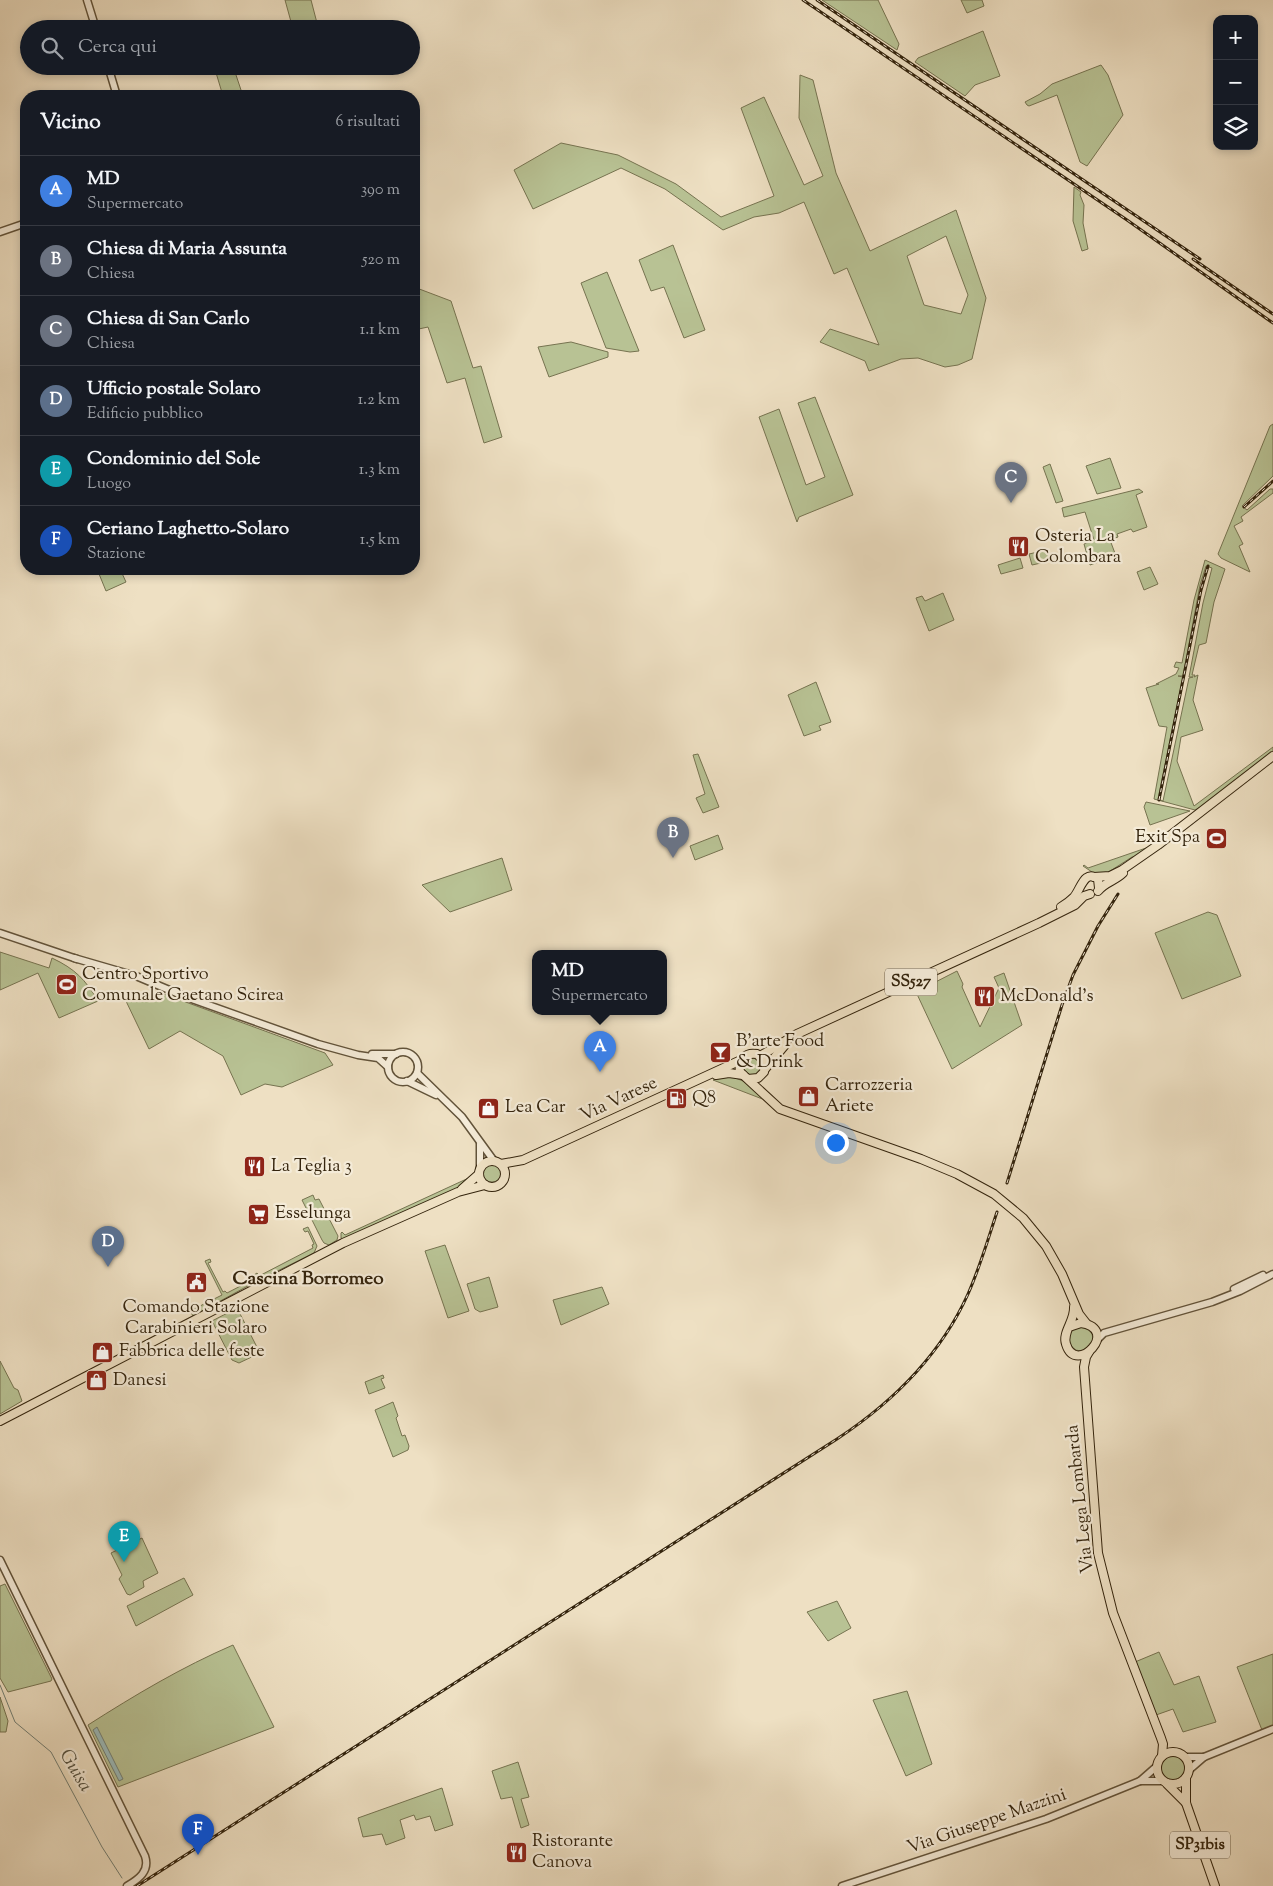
<!DOCTYPE html>
<html lang="it">
<head>
<meta charset="utf-8">
<style>
	body { margin:0; font-family:"Sorts Mill Goudy",serif; background:#20242c; color:#f1f3f6 }
	.controls { position:absolute; right:15px; top:15px; display:grid; overflow:hidden; border-radius:10px; box-shadow:0 2px 8px #0003 }
	.controls button { width:45px; height:45px; display:grid; place-items:center; padding:0; border:0; border-bottom:1px solid #363941; background:#171b24; color:#f1f3f6; font:25px sans-serif }
	.you { position:absolute; left:835px; top:1142px; width:18px; height:18px; margin:-12px; border:4px solid #fff; border-radius:50%; background:#1a73e8; box-shadow:0 0 0 8px #1a73e833 }
	.badge { display:grid; place-items:center; width:32px; height:32px; border-radius:50%; background:#ea580c; color:#fff; font-size:16px; font-weight:700 }
	.pin { position:absolute; translate:-50% -41px; filter:drop-shadow(0 1px 2px #0008) }
	.pin::after { content:''; position:absolute; top:26px; width:18px; height:15px; background:inherit; clip-path:polygon(0 0,100% 0,50% 100%) }
	.popup { position:absolute; left:532px; top:950px; width:135px; height:65px; box-sizing:border-box; display:grid; place-content:center; border-radius:10px; background:#171b24; filter:drop-shadow(0 1px 4px #0005); font-size:16px; white-space:nowrap; color:#9ea1a6 }
	.popup b { font-size:19px; color:#f1f3f6 }
	.popup::after { content:''; position:absolute; left:50%; top:100%; margin-left:-10px; border:10px solid transparent; border-top-color:#171b24 }
	.list { margin:0; padding:0; list-style:none }
	h2 { display:flex; justify-content:space-between; align-items:center; height:65px; margin:0; padding:0 20px; font-size:21px }
	h2 small { font-size:16px; font-weight:400; color:#9ea1a6 }
	.list li { display:grid; grid-template-columns:32px 1fr auto; gap:15px; align-items:center; box-sizing:border-box; height:70px; padding:0 20px; border-top:1px solid #363941 }
	.list b { display:block; font-size:19px; white-space:nowrap }
	.list p { margin:0; font-size:16px; white-space:nowrap; color:#9ea1a6 }
	.list em { font-size:16px; font-style:normal; color:#9ea1a6 }
	.icon { flex:none; width:28px; height:28px; fill:none; stroke:currentColor; stroke-width:2; stroke-linecap:round; stroke-linejoin:round }
	.map { position:relative; flex:none; width:1273px; height:1886px; overflow:hidden }
	.search { position:absolute; background:#171b24; box-shadow:0 2px 8px #0003; left:20px; top:20px; width:400px; height:55px; display:flex; align-items:center; gap:12px; box-sizing:border-box; padding:0 18px; border-radius:28px; color:#9ea1a6; font-size:19px }
	.panel { position:absolute; background:#171b24; box-shadow:0 2px 8px #0003; left:20px; top:90px; width:400px; height:485px; border-radius:20px }
	.map>svg:first-child { display:block }
	.green { fill:#b8c294; stroke:#767350; fill-rule:evenodd }
	.water { fill:#9bbbbb; stroke:#727f75 }
	.lines { fill:none; stroke-linecap:round; stroke-linejoin:round }
	.stream { stroke:#727f75; stroke-width:1 }
	.tertiary-casing { stroke:#62533a; stroke-width:9 }
	.primary-casing { stroke:#34240d; stroke-width:10 }
	.tertiary { stroke:#f4ebd8; stroke-width:6 }
	.primary { stroke:#eee0c3; stroke-width:8 }
	.rail-casing { stroke:#34240d; stroke-width:3 }
	.rail { stroke:#f4ebd8; stroke-width:1; stroke-dasharray:4; stroke-linecap:butt }
	.labels { text-anchor:middle; dominant-baseline:central; stroke-width:4.5; stroke-linejoin:round; paint-order:stroke }
	.shield { fill:#f4ebd8; stroke:#6e604a; stroke-width:1 }
	.shield-label { font-size:16px; font-weight:bold; fill:#34240d }
	.poi-label { font-size:18px; fill:#34240d; stroke:#f4ebd8; text-anchor:start }
	.street-label { font-size:18px; fill:#34240d; stroke:#f4ebd8 }
	.neighbourhood-label { font-size:19px; font-weight:bold; fill:#34240d; stroke:#f4ebd8 }
	.water-label { font-size:19px; font-style:italic; fill:#535141; stroke:#f4ebd8 }
</style>
</head>
<body>
<div class="map">
<svg width="1273" height="1886" viewBox="0 0 1273 1886">
	<rect width="100%" height="100%" fill="#eee0c3"/>
	<filter id="stains"><feTurbulence type="fractalNoise" baseFrequency=".004" numOctaves="4"/><feColorMatrix values="0 0 0 0 .2 0 0 0 0 .09 0 0 0 0 .02 0 0 0 .5 -.17"/></filter>
	<radialGradient id="worn" r=".72"><stop offset=".6" stop-color="#630" stop-opacity="0"/><stop offset="1" stop-color="#630" stop-opacity=".3"/></radialGradient>
	<g class="green">
		<polygon points="285,0 311,0 317,23 293,29"/>
		<polygon points="822,0 878,0 899,44 897,50"/>
		<polygon points="961,0 982,0 984,6 967,13"/>
		<polygon points="983,31 1000,76 975,85 965,96 915,62 918,58"/>
		<polygon points="1101,65 1108,75 1123,115 1087,166 1080,162 1057,95 1029,106 1027,105 1025,102 1040,94 1052,84"/>
		<polygon points="214,66 233,66 243,96 223,96"/>
		<path d="M800 75 813 80 836 173 870 251 956 210 986 298 972 359 958 365 945 367 918 358 901 359 869 371 865 361 820 342 830 329 879 345 847 268 834 274 804 202 779 213 754 217 723 230 665 189 621 168 533 209 514 170 561 143 618 155 676 184 721 217 774 196 741 108 764 97 804 185 823 176 799 118ZM946 236 968 295 961 314 924 305 907 256Z"/>
		<polygon points="1074,187 1081,192 1080,195 1084,205 1083,223 1088,249 1082,251 1073,221"/>
		<polygon points="673,245 705,330 684,338 664,287 651,291 639,260"/>
		<polygon points="607,272 639,351 630,352 606,348 581,283"/>
		<polygon points="414,287 451,301 473,368 481,366 502,437 484,443 465,378 447,383 428,327 414,330"/>
		<polygon points="571,342 608,352 608,357 549,377 538,347"/>
		<polygon points="815,397 853,495 799,517 797,522 759,417 779,409 806,485 825,477 798,403"/>
		<polygon points="1273,424 1273,476 1242,506 1247,510 1270,489 1273,489 1273,493 1241,517 1243,521 1234,526 1243,544 1239,546 1250,572 1221,558 1218,554 1270,426"/>
		<polygon points="1110,458 1121,488 1097,494 1086,466"/>
		<polygon points="1050,464 1063,501 1056,503 1043,467"/>
		<polygon points="1139,489 1143,492 1136,495 1147,527 1133,532 1131,529 1117,534 1118,537 1110,540 1116,556 1090,565 1084,544 1094,540 1085,512 1064,517 1062,508"/>
		<polygon points="1047,550 1050,561 1032,565 1029,554"/>
		<polygon points="1020,558 1023,568 1001,574 998,565"/>
		<path d="M1205 560 1225 569 1214 602 1206 643 1199 645 1192 675H1195L1194 677 1198 675 1193 700 1203 730 1181 737 1177 761 1194 806 1273 747V752L1201 807 1195 810 1154 799 1167 727 1159 726 1146 688 1159 684H1156L1176 674 1179 668 1174 667 1176 662 1182 663 1194 600ZM1206 566 1212 568 1203 603 1189 677H1193L1189 678 1163 801 1158 799 1183 677 1178 676H1183L1200 585Z"/>
		<polygon points="1150,567 1158,584 1144,590 1137,572"/>
		<polygon points="97,569 120,569 126,582 106,591"/>
		<polygon points="943,593 954,620 929,631 916,598 922,596 925,601"/>
		<polygon points="816,682 831,722 819,726 821,730 804,736 788,695"/>
		<polygon points="698,754 719,807 703,813 696,798 705,794 693,755"/>
		<polygon points="1146,802 1190,811 1150,825 1144,807"/>
		<polygon points="718,835 723,849 695,860 690,846"/>
		<polygon points="1149,847 1137,857 1132,857 1107,873 1095,874 1083,866 1084,865 1088,868"/>
		<polygon points="502,858 512,890 450,912 422,885"/>
		<polygon points="1208,912 1217,915 1241,976 1182,999 1155,933"/>
		<path d="M0 952 49 968 52 958C75 969 85 979 98 1001L59 1018 38 973 0 990Z"/>
		<polygon points="957,971 963,984 962,987 980,1027 999,988 994,977 1004,973 1022,1025 952,1069 916,992"/>
		<polygon points="161,993 325,1053 333,1065 282,1087 265,1084 241,1095 223,1056 180,1031 149,1049 125,999 129,994 144,995"/>
		<circle cx="752" cy="1067" r="9"/>
		<polygon points="730,1076 751,1084 765,1100 713,1080"/>
		<circle cx="492" cy="1173" r="9"/>
		<polygon points="473,1176 467,1183 452,1191 346,1240 341,1238 341,1233 342,1232 345,1235"/>
		<polygon points="313,1195 315,1200 319,1199 338,1236 337,1240 329,1245 324,1243 322,1240 302,1200"/>
		<polygon points="308,1227 317,1246 314,1253 255,1282 193,1316 190,1311 222,1295 205,1261 210,1259 211,1262 208,1263 223,1292 225,1291 227,1293 256,1278 254,1275 257,1273 259,1276 313,1248 312,1245 314,1244 308,1231 305,1232 303,1229"/>
		<polygon points="445,1245 469,1311 448,1318 425,1251"/>
		<polygon points="489,1277 498,1307 480,1312 475,1309 467,1284"/>
		<polygon points="602,1287 609,1304 561,1325 553,1300"/>
		<polygon points="237,1308 260,1353 239,1363 232,1360 212,1321"/>
		<circle cx="1081" cy="1339" r="12"/>
		<polygon points="0,1361 14,1388 18,1390 22,1401 0,1414"/>
		<polygon points="383,1375 384,1378 381,1379 385,1388 369,1394 365,1382"/>
		<polygon points="393,1402 398,1416 396,1418 402,1436 405,1435 409,1446 408,1450 393,1457 375,1410"/>
		<polygon points="142,1538 158,1573 143,1581 144,1587 130,1595 127,1594 119,1579 122,1575 111,1553"/>
		<polygon points="184,1578 193,1595 136,1626 127,1606"/>
		<polygon points="5,1584 52,1679 51,1681 8,1692 0,1678 0,1586"/>
		<polygon points="837,1601 851,1628 828,1641 807,1612"/>
		<path d="M233 1645 274 1727 118 1787 88 1725C135 1695 182 1667 233 1645Z"/>
		<polygon points="1159,1652 1174,1685 1199,1676 1216,1722 1183,1732 1173,1709 1156,1715 1135,1662"/>
		<polygon points="1273,1654 1273,1726 1262,1730 1237,1667"/>
		<polygon points="907,1691 932,1764 906,1776 873,1700"/>
		<polygon points="0,1697 8,1721 6,1732 0,1732"/>
		<circle cx="1173" cy="1769" r="13"/>
		<polygon points="518,1762 529,1797 521,1799 529,1825 521,1828 512,1797 501,1799 492,1771"/>
		<polygon points="442,1788 453,1825 435,1831 430,1816 416,1820 414,1815 400,1820 405,1838 386,1845 382,1834 363,1837 358,1818"/>
	</g>
	<polygon class="water" points="97,1727 123,1779 119,1781 93,1730"/>
	<g class="lines">
		<polyline class="stream" points="0,1685 15,1722 51,1752 102,1847 122,1878"/>
		<defs>
			<g id="tertiary">
				<polyline points="87,0 96,29"/>
				<polyline points="108,66 117,96"/>
				<polyline points="0,232 26,223"/>
				<polyline points="0,933 77,959"/>
				<polyline points="74,958 136,976 186,997 318,1044 358,1055 378,1058 388,1067"/>
				<circle cx="403" cy="1067" r="15"/>
				<polyline points="372,1054 396,1054"/>
				<polyline points="417,1073 462,1117 494,1161"/>
				<polyline points="407,1081 436,1095"/>
				<polyline points="480,1144 480,1169"/>
				<polyline points="1234,1289 1263,1275"/>
				<polyline points="1097,1340 1104,1333 1111,1331 1212,1302 1240,1291 1273,1274"/>
				<path d="M0 1560 145 1856C150 1871 139 1879 127 1886"/>
				<polyline points="1185,1757 1204,1757"/>
				<polyline points="1189,1770 1204,1757 1273,1729"/>
				<polyline points="1140,1781 1162,1781"/>
				<polyline points="842,1886 1046,1819 1140,1781 1156,1767"/>
			</g>
			<g id="primary">
				<polyline points="1094,877 1110,876 1122,870 1158,845 1273,756"/>
				<path d="M1098 891C1105 882 1115 881 1123 873"/>
				<path d="M1061 907C1066 904 1070 901 1074 897 1081 889 1084 869 1098 879L1099 888"/>
				<polyline points="760,1056 797,1034 1039,923 1075,905 1084,896 1090,894"/>
				<polyline points="765,1069 785,1045"/>
				<polyline points="716,1075 729,1073 743,1075"/>
				<path d="M748 1079 758 1078 764 1072 765 1062 757 1054C745 1052 738 1060 740 1072L780 1109 921 1159 957 1174 994 1194 1023 1218 1046 1246 1062 1274 1079 1314 1086 1323"/>
				<circle cx="492" cy="1174" r="13"/>
				<polyline points="501,1164 523,1160 741,1060"/>
				<polyline points="462,1189 479,1174"/>
				<path d="M1069 1327 1081 1323C1121 1329 1076 1377 1066 1344 1062 1332 1075 1321 1074 1307"/>
				<polyline points="1089,1352 1086,1357 1084,1367 1098,1553 1113,1613 1161,1738 1163,1744 1162,1756"/>
				<polyline points="0,1421 343,1243 458,1192 485,1185"/>
				<circle cx="1173" cy="1768" r="16"/>
				<polyline points="1186,1778 1186,1803 1215,1886"/>
				<polyline points="1167,1784 1186,1803"/>
			</g>
		</defs>
		<use href="#tertiary" class="tertiary-casing"/>
		<use href="#primary" class="primary-casing"/>
		<use href="#tertiary" class="tertiary"/>
		<use href="#primary" class="primary"/>
		<defs>
			<g id="rail">
				<polyline points="803,0 1127,220 1273,323"/>
				<polyline points="817,0 1200,259"/>
				<polyline points="1193,259 1273,314"/>
				<polyline points="1244,507 1273,481"/>
				<polyline points="1159,800 1201,590 1208,566"/>
				<polyline points="1007,1183 1062,1005 1073,975 1098,926 1118,894"/>
				<path d="M137 1886 837 1439C893 1402 940 1356 968 1294 980 1267 988 1239 997 1212"/>
			</g>
		</defs>
		<use href="#rail" class="rail-casing"/>
		<use href="#rail" class="rail"/>
	</g>
	<defs>
		<symbol id="restaurant-square" viewBox="-11 -11 22 22"><rect x="-9" y="-9" width="18" height="18" rx="4" fill="#8f2418" stroke="#f4ebd8"/><path d="M-5-6h1v4h1v-4h1v4h1v-4h1v5L-1.5 .5V6h-2V.5L-5-1ZM5-6V6H3V1.5H1.5Q1.5-4 5-6Z" fill="#fff"/></symbol>
		<symbol id="stadium-square" viewBox="-11 -11 22 22"><rect x="-9" y="-9" width="18" height="18" rx="4" fill="#8f2418" stroke="#f4ebd8"/><path d="M0-5a6.5 5 0 1 0 0 10a6.5 5 0 1 0 0-10ZM-3.5-1.8h7v3.6h-7Z" fill="#fff"/></symbol>
		<symbol id="bar-square" viewBox="-11 -11 22 22"><rect x="-9" y="-9" width="18" height="18" rx="4" fill="#8f2418" stroke="#f4ebd8"/><path d="M-6-5H6L.8 .8V4.5H3.5V6h-7V4.5H-.8V.8Z" fill="#fff"/></symbol>
		<symbol id="shop-square" viewBox="-11 -11 22 22"><rect x="-9" y="-9" width="18" height="18" rx="4" fill="#8f2418" stroke="#f4ebd8"/><path d="M-5-2.5h2.3a2.7 3.5 0 0 1 5.4 0H5L5.5 6h-11ZM-1.5-2.5h3a1.5 2.3 0 0 0-3 0Z" fill="#fff"/></symbol>
		<symbol id="fuel-square" viewBox="-11 -11 22 22"><rect x="-9" y="-9" width="18" height="18" rx="4" fill="#8f2418" stroke="#f4ebd8"/><path d="M-5.5-6h7V0h2V4h1.3V-2.5L3-4.5l.8-.8L6-3V5H2.5V1h-1V6h-7ZM-4.2-4.7v3.2H.2V-4.7Z" fill="#fff"/></symbol>
		<symbol id="supermarket-square" viewBox="-11 -11 22 22"><rect x="-9" y="-9" width="18" height="18" rx="4" fill="#8f2418" stroke="#f4ebd8"/><path d="M-6-5.5h2.5l.6 2H6L4.5 2H-2.5L-4.4-4H-6ZM-1.5 3.2a1.3 1.3 0 1 0 .1 0ZM3 3.2a1.3 1.3 0 1 0 .1 0Z" fill="#fff"/></symbol>
		<symbol id="civic-square" viewBox="-11 -11 22 22"><rect x="-9" y="-9" width="18" height="18" rx="4" fill="#8f2418" stroke="#f4ebd8"/><path d="M-.6-6.5H3V-4.5H.6V-3L4-1V1h2V6H-6V1h2V-1L-.6-3ZM-1.2 2.5V6h2.4V2.5Z" fill="#fff"/></symbol>
	</defs>
	<g fill-rule="evenodd">
		<use href="#restaurant-square" x="1006" y="534" width="25" height="25"/>
		<use href="#stadium-square" x="1204" y="826" width="25" height="25"/>
		<use href="#stadium-square" x="54" y="972" width="25" height="25"/>
		<use href="#restaurant-square" x="972" y="984" width="25" height="25"/>
		<use href="#bar-square" x="708" y="1040" width="25" height="25"/>
		<use href="#shop-square" x="796" y="1084" width="25" height="25"/>
		<use href="#fuel-square" x="664" y="1086" width="25" height="25"/>
		<use href="#shop-square" x="476" y="1096" width="25" height="25"/>
		<use href="#restaurant-square" x="242" y="1154" width="25" height="25"/>
		<use href="#supermarket-square" x="246" y="1202" width="25" height="25"/>
		<use href="#civic-square" x="184" y="1270" width="25" height="25"/>
		<use href="#shop-square" x="90" y="1340" width="25" height="25"/>
		<use href="#shop-square" x="84" y="1368" width="25" height="25"/>
		<use href="#restaurant-square" x="504" y="1840" width="25" height="25"/>
	</g>
	<g class="labels">
		<g class="shield">
			<rect x="885" y="968.5" width="52" height="27" rx="4"/>
			<rect x="1170" y="1831.5" width="60" height="27" rx="4"/>
		</g>
		<g class="shield-label">
			<text x="911" y="982">SS527</text>
			<text x="1200" y="1845">SP31bis</text>
		</g>
		<g class="poi-label">
			<text x="1035" y="537">Osteria La<tspan x="1035" dy="21">Colombara</tspan></text>
			<text x="1200" y="838" text-anchor="end">Exit Spa</text>
			<text x="82" y="975">Centro Sportivo<tspan x="82" dy="21">Comunale Gaetano Scirea</tspan></text>
			<text x="1000" y="997">McDonald's</text>
			<text x="736" y="1042">B'arte Food<tspan x="736" dy="21">&amp; Drink</tspan></text>
			<text x="825" y="1086">Carrozzeria<tspan x="825" dy="21">Ariete</tspan></text>
			<text x="692" y="1099">Q8</text>
			<text x="505" y="1108">Lea Car</text>
			<text x="271" y="1167">La Teglia 3</text>
			<text x="275" y="1214">Esselunga</text>
			<text x="196" y="1308" text-anchor="middle">Comando Stazione<tspan x="196" dy="21">Carabinieri Solaro</tspan></text>
			<text x="119" y="1352">Fabbrica delle feste</text>
			<text x="113" y="1381">Danesi</text>
			<text x="532" y="1842">Ristorante<tspan x="532" dy="21">Canova</tspan></text>
		</g>
		<g class="street-label">
			<text transform="translate(619 1100) rotate(-25)">Via Varese</text>
			<text transform="translate(1081 1499) rotate(-96)">Via Lega Lombarda</text>
			<text transform="translate(987 1822) rotate(-19)">Via Giuseppe Mazzini</text>
		</g>
		<g class="neighbourhood-label">
			<text x="308" y="1279">Cascina Borromeo</text>
		</g>
		<g class="water-label">
			<text transform="translate(75 1771) rotate(59)">Guisa</text>
		</g>
	</g>
	<rect width="100%" height="100%" filter="url(#stains)"/>
	<rect width="100%" height="100%" fill="url(#worn)"/>
</svg>
<div class="controls">
<button>+</button>
<button>−</button>
<button><svg class="icon" aria-label="layers" viewBox="0 0 24 24"><path d="M12 4l9 5-9 5-9-5zM3 14l9 5 9-5"/></svg></button>
</div>
<div class="you"></div>
<div class="pin badge" style="left:600px;top:1072px;background:#3f7fe0">A</div>
<div class="popup"><b>MD</b>Supermercato</div>
<div class="pin badge" style="left:673px;top:858px;background:#6b7280">B</div>
<div class="pin badge" style="left:1011px;top:503px;background:#6b7280">C</div>
<div class="pin badge" style="left:108px;top:1267px;background:#5c6f8a">D</div>
<div class="pin badge" style="left:124px;top:1562px;background:#0f9aa8">E</div>
<div class="pin badge" style="left:198px;top:1855px;background:#1a4fb4">F</div>
<div class="search"><svg class="icon" aria-label="search" viewBox="0 0 24 24"><circle cx="10" cy="10" r="6"/><path d="M15 15l6 6"/></svg>Cerca qui</div>
<section class="panel">
<h2>Vicino<small>6 risultati</small></h2>
<ul class="list">
<li><span class="badge" style="background:#3f7fe0">A</span><div><b>MD</b><p>Supermercato</p></div><em>390 m</em></li>
<li><span class="badge" style="background:#6b7280">B</span><div><b>Chiesa di Maria Assunta</b><p>Chiesa</p></div><em>520 m</em></li>
<li><span class="badge" style="background:#6b7280">C</span><div><b>Chiesa di San Carlo</b><p>Chiesa</p></div><em>1.1 km</em></li>
<li><span class="badge" style="background:#5c6f8a">D</span><div><b>Ufficio postale Solaro</b><p>Edificio pubblico</p></div><em>1.2 km</em></li>
<li><span class="badge" style="background:#0f9aa8">E</span><div><b>Condominio del Sole</b><p>Luogo</p></div><em>1.3 km</em></li>
<li><span class="badge" style="background:#1a4fb4">F</span><div><b>Ceriano Laghetto-Solaro</b><p>Stazione</p></div><em>1.5 km</em></li>
</ul>
</section>
</div>
</body>
</html>
